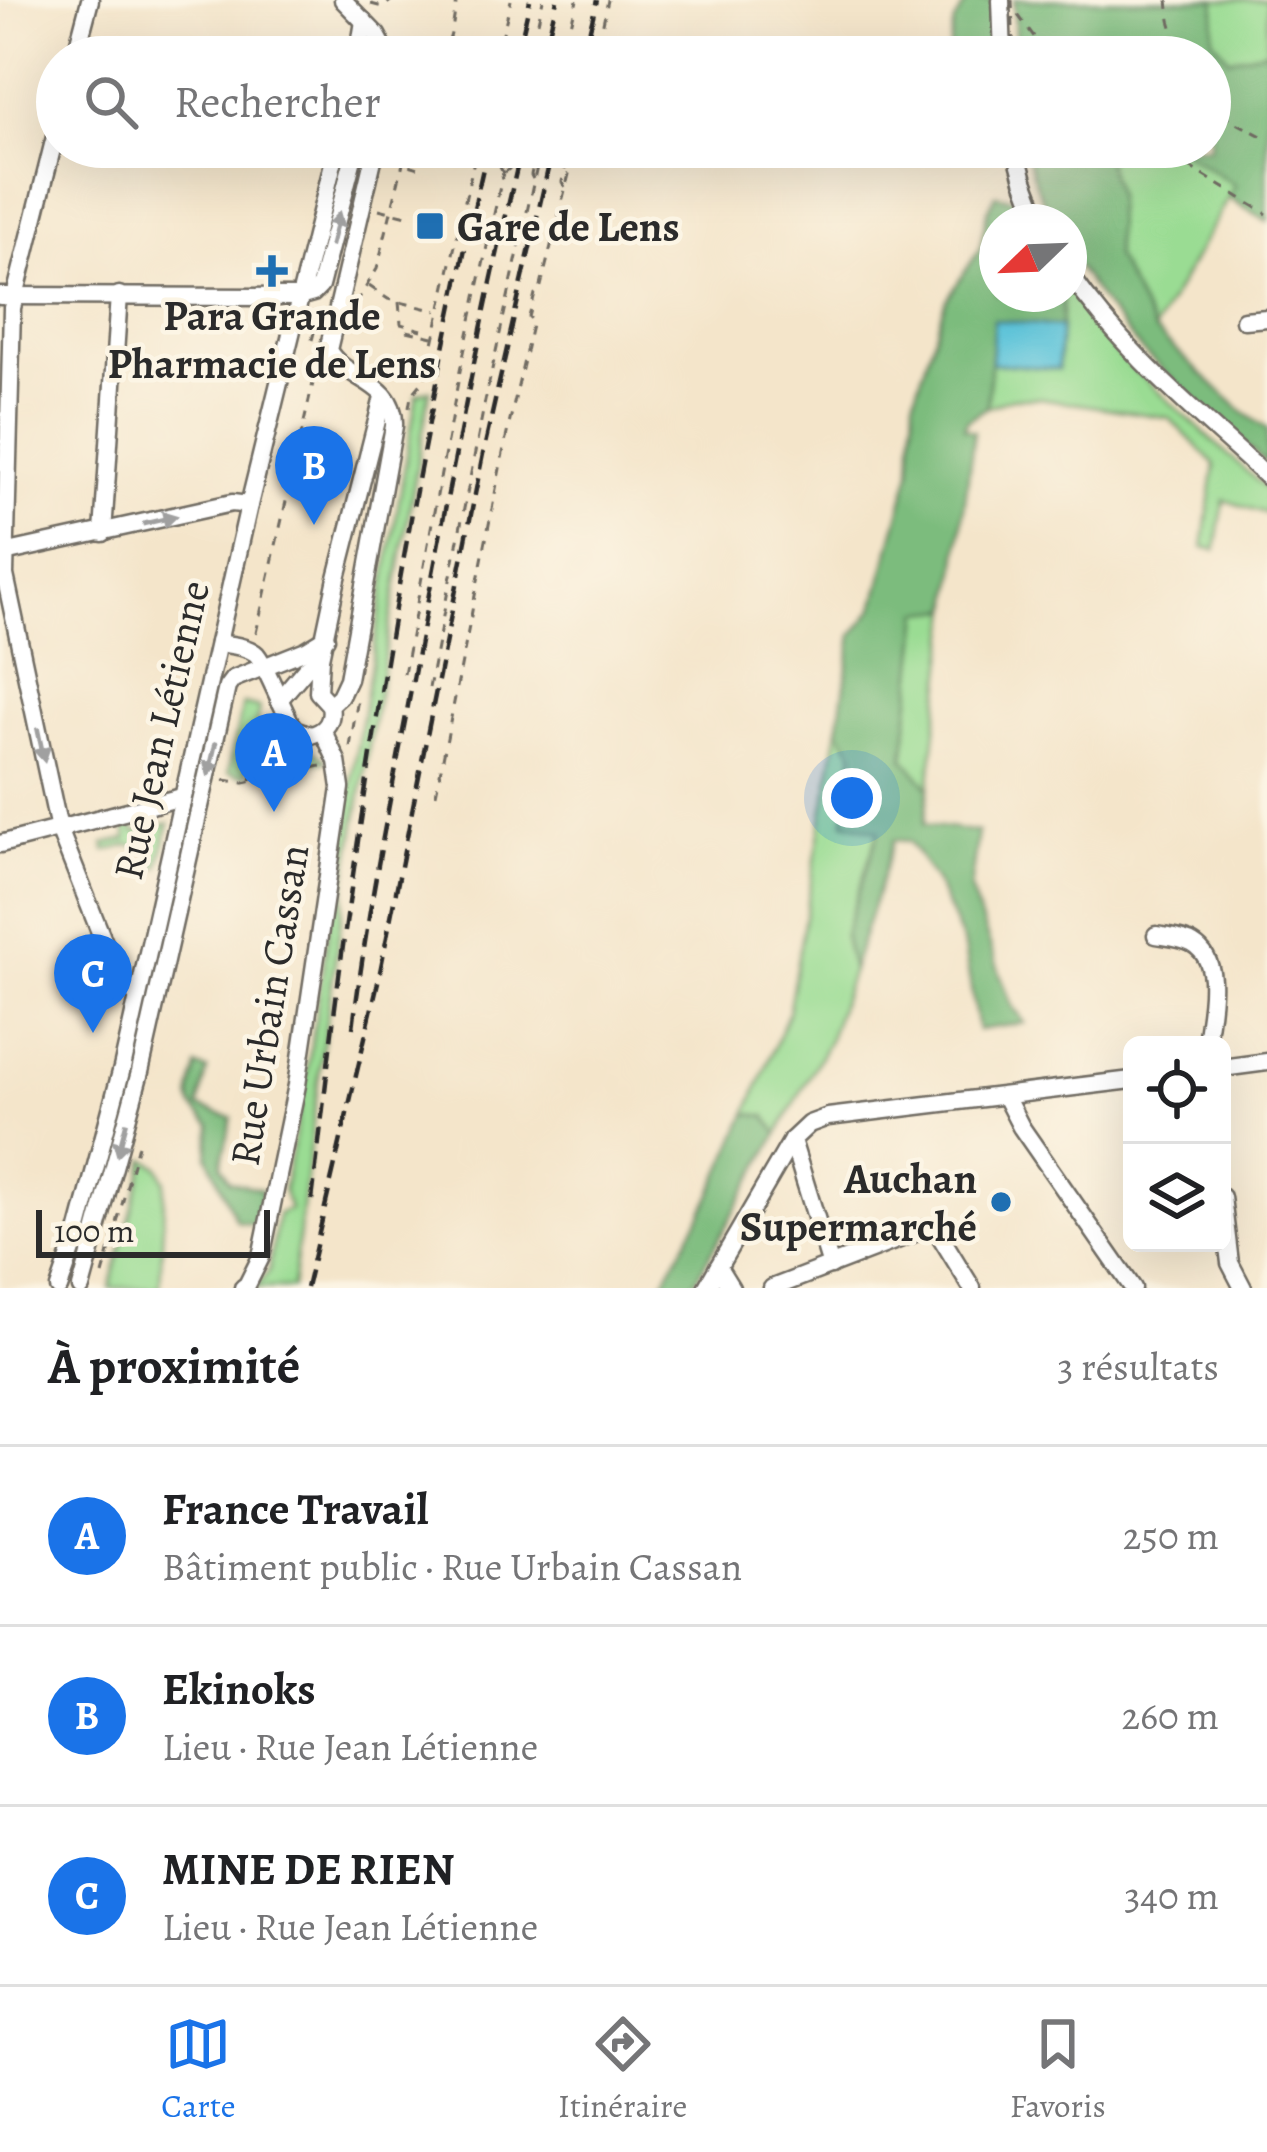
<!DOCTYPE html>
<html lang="fr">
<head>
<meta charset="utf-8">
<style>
	body { margin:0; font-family:Alegreya,serif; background:#f6f6f6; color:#202124 }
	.controls { position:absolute; right:36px; bottom:36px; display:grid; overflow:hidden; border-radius:18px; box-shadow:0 12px 48px #0002 }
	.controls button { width:108px; height:108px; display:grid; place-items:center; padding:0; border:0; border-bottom:3px solid #e0e0e0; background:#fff; color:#202124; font:60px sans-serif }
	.compass { position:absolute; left:979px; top:204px; width:108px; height:108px; border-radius:50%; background:#fff; box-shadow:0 12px 48px #0002; rotate:247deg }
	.scale { position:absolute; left:36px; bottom:30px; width:234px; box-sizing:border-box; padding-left:12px; border:6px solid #2b2b2b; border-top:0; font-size:33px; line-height:42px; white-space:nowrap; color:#2b2b2b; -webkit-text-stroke:9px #fcf5e5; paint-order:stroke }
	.you { position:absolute; left:852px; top:798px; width:42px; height:42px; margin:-30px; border:9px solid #fff; border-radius:50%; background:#1a73e8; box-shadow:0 0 0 18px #1a73e833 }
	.badge { display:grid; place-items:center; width:78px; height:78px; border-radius:50%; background:#1a73e8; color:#fff; font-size:39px; font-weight:700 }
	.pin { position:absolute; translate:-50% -99px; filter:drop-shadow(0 3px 6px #0008) }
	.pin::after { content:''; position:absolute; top:63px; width:42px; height:36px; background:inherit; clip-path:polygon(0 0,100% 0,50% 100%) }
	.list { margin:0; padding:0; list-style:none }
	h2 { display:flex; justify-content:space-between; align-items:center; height:156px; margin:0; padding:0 48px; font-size:51px }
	h2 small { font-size:39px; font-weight:400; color:#757577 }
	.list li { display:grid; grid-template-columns:78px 1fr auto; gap:36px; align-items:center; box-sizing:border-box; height:180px; padding:0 48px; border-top:3px solid #e0e0e0 }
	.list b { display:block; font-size:45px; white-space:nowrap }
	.list p { margin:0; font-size:39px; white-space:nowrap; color:#757577 }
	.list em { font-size:39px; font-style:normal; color:#757577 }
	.icon { flex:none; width:66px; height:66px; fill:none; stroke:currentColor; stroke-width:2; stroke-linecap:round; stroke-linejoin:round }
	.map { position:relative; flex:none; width:1267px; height:1288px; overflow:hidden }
	.search { position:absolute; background:#fff; box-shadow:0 12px 48px #0002; left:36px; right:36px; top:36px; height:132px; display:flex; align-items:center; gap:30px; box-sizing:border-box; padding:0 42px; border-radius:66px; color:#757577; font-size:45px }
	.sheet { height:696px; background:#fff }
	nav { display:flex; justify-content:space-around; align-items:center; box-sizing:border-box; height:168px; border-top:3px solid #e0e0e0; background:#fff; font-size:33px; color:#757577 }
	nav a { display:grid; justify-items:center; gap:6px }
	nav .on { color:#1a73e8 }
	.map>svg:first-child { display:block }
	.green { fill:#9adc93; stroke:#62845f; stroke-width:3 }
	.forest { fill:#7bbc7d; stroke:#537454; stroke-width:3 }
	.water { fill:#5ec5da; stroke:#447882; stroke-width:3 }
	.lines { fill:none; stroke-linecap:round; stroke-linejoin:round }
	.minor-casing { stroke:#716c63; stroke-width:21 }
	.path { stroke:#716c63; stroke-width:3; stroke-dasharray:9 9; stroke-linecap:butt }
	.minor { stroke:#fff; stroke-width:16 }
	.rail { stroke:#2b2b2b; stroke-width:4.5; stroke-dasharray:18 9; stroke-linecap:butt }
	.path-bridge { stroke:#716c63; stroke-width:3; stroke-dasharray:9 9; stroke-linecap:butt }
	.oneway { fill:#a0a0a0 }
	.poi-dot { fill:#1f6fb2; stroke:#fcf5e5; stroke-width:4.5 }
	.labels { text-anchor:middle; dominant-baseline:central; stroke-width:9; stroke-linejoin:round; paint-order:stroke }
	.poi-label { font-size:42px; font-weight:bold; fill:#2b2b2b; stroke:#fcf5e5; text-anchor:start }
	.street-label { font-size:42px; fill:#2b2b2b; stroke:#fcf5e5 }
</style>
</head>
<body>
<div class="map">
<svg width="1267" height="1288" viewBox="0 0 1267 1288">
	<rect width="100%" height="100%" fill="#fcf5e5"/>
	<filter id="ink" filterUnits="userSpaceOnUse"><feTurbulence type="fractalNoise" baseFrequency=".00833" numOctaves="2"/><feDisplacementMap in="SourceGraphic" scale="24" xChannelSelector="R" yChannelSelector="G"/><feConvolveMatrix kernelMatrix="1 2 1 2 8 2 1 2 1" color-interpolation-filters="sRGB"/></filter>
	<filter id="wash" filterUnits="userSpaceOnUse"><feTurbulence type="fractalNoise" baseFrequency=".004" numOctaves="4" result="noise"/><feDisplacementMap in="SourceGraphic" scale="48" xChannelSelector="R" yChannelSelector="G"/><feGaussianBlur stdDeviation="2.7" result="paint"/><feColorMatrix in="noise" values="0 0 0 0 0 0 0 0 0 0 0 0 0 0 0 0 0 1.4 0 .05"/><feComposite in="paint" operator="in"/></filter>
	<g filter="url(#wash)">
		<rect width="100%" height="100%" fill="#f4e5ca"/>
		<g class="green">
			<polygon points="1014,0 1267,0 1267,221 1228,198 1142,351 1108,310 1073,261 1069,253 1069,222 1053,222 1035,182 1024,147 1210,147 1210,57 1016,57"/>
			<polygon points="1069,289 1118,355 1267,490 1267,514 1224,500 1216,550 1203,547 1215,465 1169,418 1040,398 1012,398 987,407 991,363 1058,369 1063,294 1069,294"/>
			<polygon points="430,390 350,858 323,1044 292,1288 255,1288 269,1271 278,1214 290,1209 283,1191 305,1085 352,776 417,394"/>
			<polygon points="951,609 929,788 904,759 921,611"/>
			<polygon points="243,704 260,708 246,776 228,772"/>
			<polygon points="838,729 854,753 844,821 879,830 844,936 852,970 828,1042 778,1134 766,1116 747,1114 788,1013"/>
			<path d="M279 731C292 749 313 745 326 761L266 767 272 736Z"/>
			<polygon points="169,823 159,867 151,865 153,850 129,845 106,851 104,844 127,839 125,826 132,824 135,832"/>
			<polygon points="146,1159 159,1167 165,1181 160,1288 110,1288"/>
		</g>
		<g class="forest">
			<polygon points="968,0 993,0 995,57 948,57 954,22"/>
			<polygon points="1014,0 1216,0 1213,38 1229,59 1267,50 1267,221 1228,197 1235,185 1176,147 1210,147 1210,57 1016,57"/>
			<polygon points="1024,147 1103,147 1116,196 1115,257 1154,330 1243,412 1267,429 1267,464 1142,351 1104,305 1073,261 1069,253 1069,222 1053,222 1035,182"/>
			<polygon points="996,195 1015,199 1030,222 997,222 997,294 1063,294 1061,327 994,320 987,407 967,420 964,428 974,431 951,609 921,612 904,758 929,788 924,825 978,832 970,889 1011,1004 1025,1023 978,1030 963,942 935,881 909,841 894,840 852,970 844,936 879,831 844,822 854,753 838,729 853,635 874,608 911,471 914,400 945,302 980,249 987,213"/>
			<path d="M197 1067 207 1070 199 1107 232 1118 221 1165 229 1181 262 1190 255 1225 236 1221 208 1156 211 1125C184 1105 190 1097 197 1067Z"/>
			<polygon points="747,1114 766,1116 778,1134 691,1288 660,1288 708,1202"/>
		</g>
		<polygon class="water" points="994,320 1061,327 1058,369 991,363"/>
	</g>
	<g filter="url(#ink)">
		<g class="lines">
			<defs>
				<g id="minor">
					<polyline points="343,0 377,35 389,57"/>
					<polyline points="1001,0 1003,57"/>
					<polyline points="75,57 90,0"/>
					<polyline points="358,57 364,21"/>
					<polyline points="57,129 12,308 5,575 59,829 111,960 124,982 138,997"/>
					<polyline points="1015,147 1024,180 1040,222"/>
					<path d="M1069 273C1127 357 1194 409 1267 477"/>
					<polyline points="0,296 299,297 313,293 320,286 356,147"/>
					<polyline points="1244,320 1267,318"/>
					<polyline points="103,533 119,295"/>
					<polyline points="4,553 232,503 249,505"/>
					<path d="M218 643C229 645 246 646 255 653 263 658 286 717 294 729L311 735C327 731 333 720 330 705L340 696 348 679 394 426C396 380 345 381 328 350L376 147"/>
					<polyline points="279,700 307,667 320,658"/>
					<polyline points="330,705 318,692 320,658 337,578 383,397"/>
					<polyline points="0,844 182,797"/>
					<path d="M1156 935C1168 937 1183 938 1193 944 1225 963 1208 1016 1206 1045"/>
					<polyline points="1222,1068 1267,1062"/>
					<polyline points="1005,1096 1021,1127 1133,1288"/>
					<polyline points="792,1140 831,1266"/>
					<polyline points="1222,1197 1230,1263 1243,1288"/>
					<polyline points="718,1267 731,1288"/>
					<polyline points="59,1288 78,1233 122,1068 249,505 337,147"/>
					<polyline points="81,1288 140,1072 227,687 233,679 306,650 326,638"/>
					<polyline points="243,1288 247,1285 261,1257 297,1085 341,788 337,761 323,731"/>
					<polyline points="706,1288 792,1140 809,1124 828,1117 1132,1080"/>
					<polyline points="772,1288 928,1228 937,1231 972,1288"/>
				</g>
			</defs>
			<use href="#minor" class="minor-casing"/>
			<g class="path">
				<polyline points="1168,0 1170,20 1181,57"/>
				<polyline points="371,4 383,7 392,0"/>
				<polyline points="1018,15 1049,57"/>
				<path d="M439 57C453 44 453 18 457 0"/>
				<polyline points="497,57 511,0"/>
				<polyline points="530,57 543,0"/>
				<polyline points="559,57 563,41 567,38"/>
				<polyline points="567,57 570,43 568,37 577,0"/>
				<polyline points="591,57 595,42 600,37 608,0"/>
				<polyline points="1210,100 1233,121 1267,139"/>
				<polyline points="1157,147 1267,214"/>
				<polyline points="575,148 576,147"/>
				<polyline points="392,160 419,168"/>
				<polyline points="502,171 500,167 505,147"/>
				<polyline points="505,172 509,169 513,155"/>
				<polyline points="533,179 531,175 537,147"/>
				<polyline points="565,187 562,182 570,147"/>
				<polyline points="379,209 407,216"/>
				<polyline points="369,286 388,299 437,311"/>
				<polyline points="399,302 401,324 422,330"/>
				<polyline points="356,303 377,269 403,163 405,147"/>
				<polyline points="407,331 433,337"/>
				<polyline points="312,340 319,314"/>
				<polyline points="409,408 411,396 425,379 477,147"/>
				<polyline points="256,633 313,383 312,355"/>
				<polyline points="404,674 460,371 507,154 511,155 512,147"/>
				<polyline points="429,688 485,401 538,162 541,163 544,149"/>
				<polyline points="350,747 358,698"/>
				<polyline points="224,780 244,783 321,766"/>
				<polyline points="251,780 265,713"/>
				<polyline points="436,794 506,438 533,321 529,317 535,294 540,290 572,162"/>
				<polyline points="103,1275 138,1145"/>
			</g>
			<use href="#minor" class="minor"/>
			<g class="rail">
				<polyline points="517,57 530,0"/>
				<polyline points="543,57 557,0"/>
				<polyline points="583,57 597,0"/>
				<path d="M353 1028C368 904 394 781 417 658 449 487 481 316 522 147"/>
				<path d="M312 1200C324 1103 334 1006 348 910 384 654 429 399 488 147"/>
				<polyline points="306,1288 378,982 484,449 553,147"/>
			</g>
			<polyline class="path-bridge" points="1012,0 1014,57"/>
		</g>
		<defs><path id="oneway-solid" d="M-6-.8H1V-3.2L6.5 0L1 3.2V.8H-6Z" transform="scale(3)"/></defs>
		<g class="oneway">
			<use href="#oneway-solid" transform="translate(335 229) rotate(-76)"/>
			<use href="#oneway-solid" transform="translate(160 520) rotate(-13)"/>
			<use href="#oneway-solid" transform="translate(41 745) rotate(78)"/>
			<use href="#oneway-solid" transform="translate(212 759) rotate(103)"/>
			<use href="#oneway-solid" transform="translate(122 1139) rotate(105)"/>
		</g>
	</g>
	<g class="poi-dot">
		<rect x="415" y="211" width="30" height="30" rx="6"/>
		<path d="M266 253h12v12h12v12h-12v12h-12v-12h-12v-12h12z"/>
		<circle cx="1001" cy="1202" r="12"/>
	</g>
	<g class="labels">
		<g class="poi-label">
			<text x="457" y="226">Gare de Lens</text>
			<text x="272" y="315" text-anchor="middle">Para Grande<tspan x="272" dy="48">Pharmacie de Lens</tspan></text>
			<text x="977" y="1178" text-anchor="end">Auchan<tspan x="977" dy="48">Supermarché</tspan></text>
		</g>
		<g class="street-label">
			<text transform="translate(161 730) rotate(-77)">Rue Jean Létienne</text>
			<text transform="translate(269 1005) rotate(-81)">Rue Urbain Cassan</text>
		</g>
	</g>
</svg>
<div class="controls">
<button><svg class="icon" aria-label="locate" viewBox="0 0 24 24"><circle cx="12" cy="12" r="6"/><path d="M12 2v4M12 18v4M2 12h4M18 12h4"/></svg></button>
<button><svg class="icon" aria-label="layers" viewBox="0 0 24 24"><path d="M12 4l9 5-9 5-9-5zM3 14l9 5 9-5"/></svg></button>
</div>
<svg class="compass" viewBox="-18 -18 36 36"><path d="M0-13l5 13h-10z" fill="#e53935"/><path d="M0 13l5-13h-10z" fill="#757577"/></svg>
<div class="scale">100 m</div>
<div class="you"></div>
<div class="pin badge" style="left:274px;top:812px">A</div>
<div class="pin badge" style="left:314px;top:525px">B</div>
<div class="pin badge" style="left:93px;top:1033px">C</div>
<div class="search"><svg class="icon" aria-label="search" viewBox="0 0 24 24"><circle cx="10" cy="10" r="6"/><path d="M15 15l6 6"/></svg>Rechercher</div>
</div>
<section class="sheet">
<h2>À proximité<small>3 résultats</small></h2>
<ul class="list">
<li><span class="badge">A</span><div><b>France Travail</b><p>Bâtiment public · Rue Urbain Cassan</p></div><em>250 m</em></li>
<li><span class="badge">B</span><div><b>Ekinoks</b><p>Lieu · Rue Jean Létienne</p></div><em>260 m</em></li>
<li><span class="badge">C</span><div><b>MINE DE RIEN</b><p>Lieu · Rue Jean Létienne</p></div><em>340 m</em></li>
</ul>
</section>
<nav>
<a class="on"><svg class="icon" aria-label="map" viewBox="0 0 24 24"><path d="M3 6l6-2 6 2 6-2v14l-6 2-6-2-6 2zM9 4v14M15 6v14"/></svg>Carte</a>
<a><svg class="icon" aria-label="directions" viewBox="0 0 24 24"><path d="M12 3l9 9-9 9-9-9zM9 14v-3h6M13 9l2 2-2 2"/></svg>Itinéraire</a>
<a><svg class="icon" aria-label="saved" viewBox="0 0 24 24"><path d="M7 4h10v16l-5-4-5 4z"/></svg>Favoris</a>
</nav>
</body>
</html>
